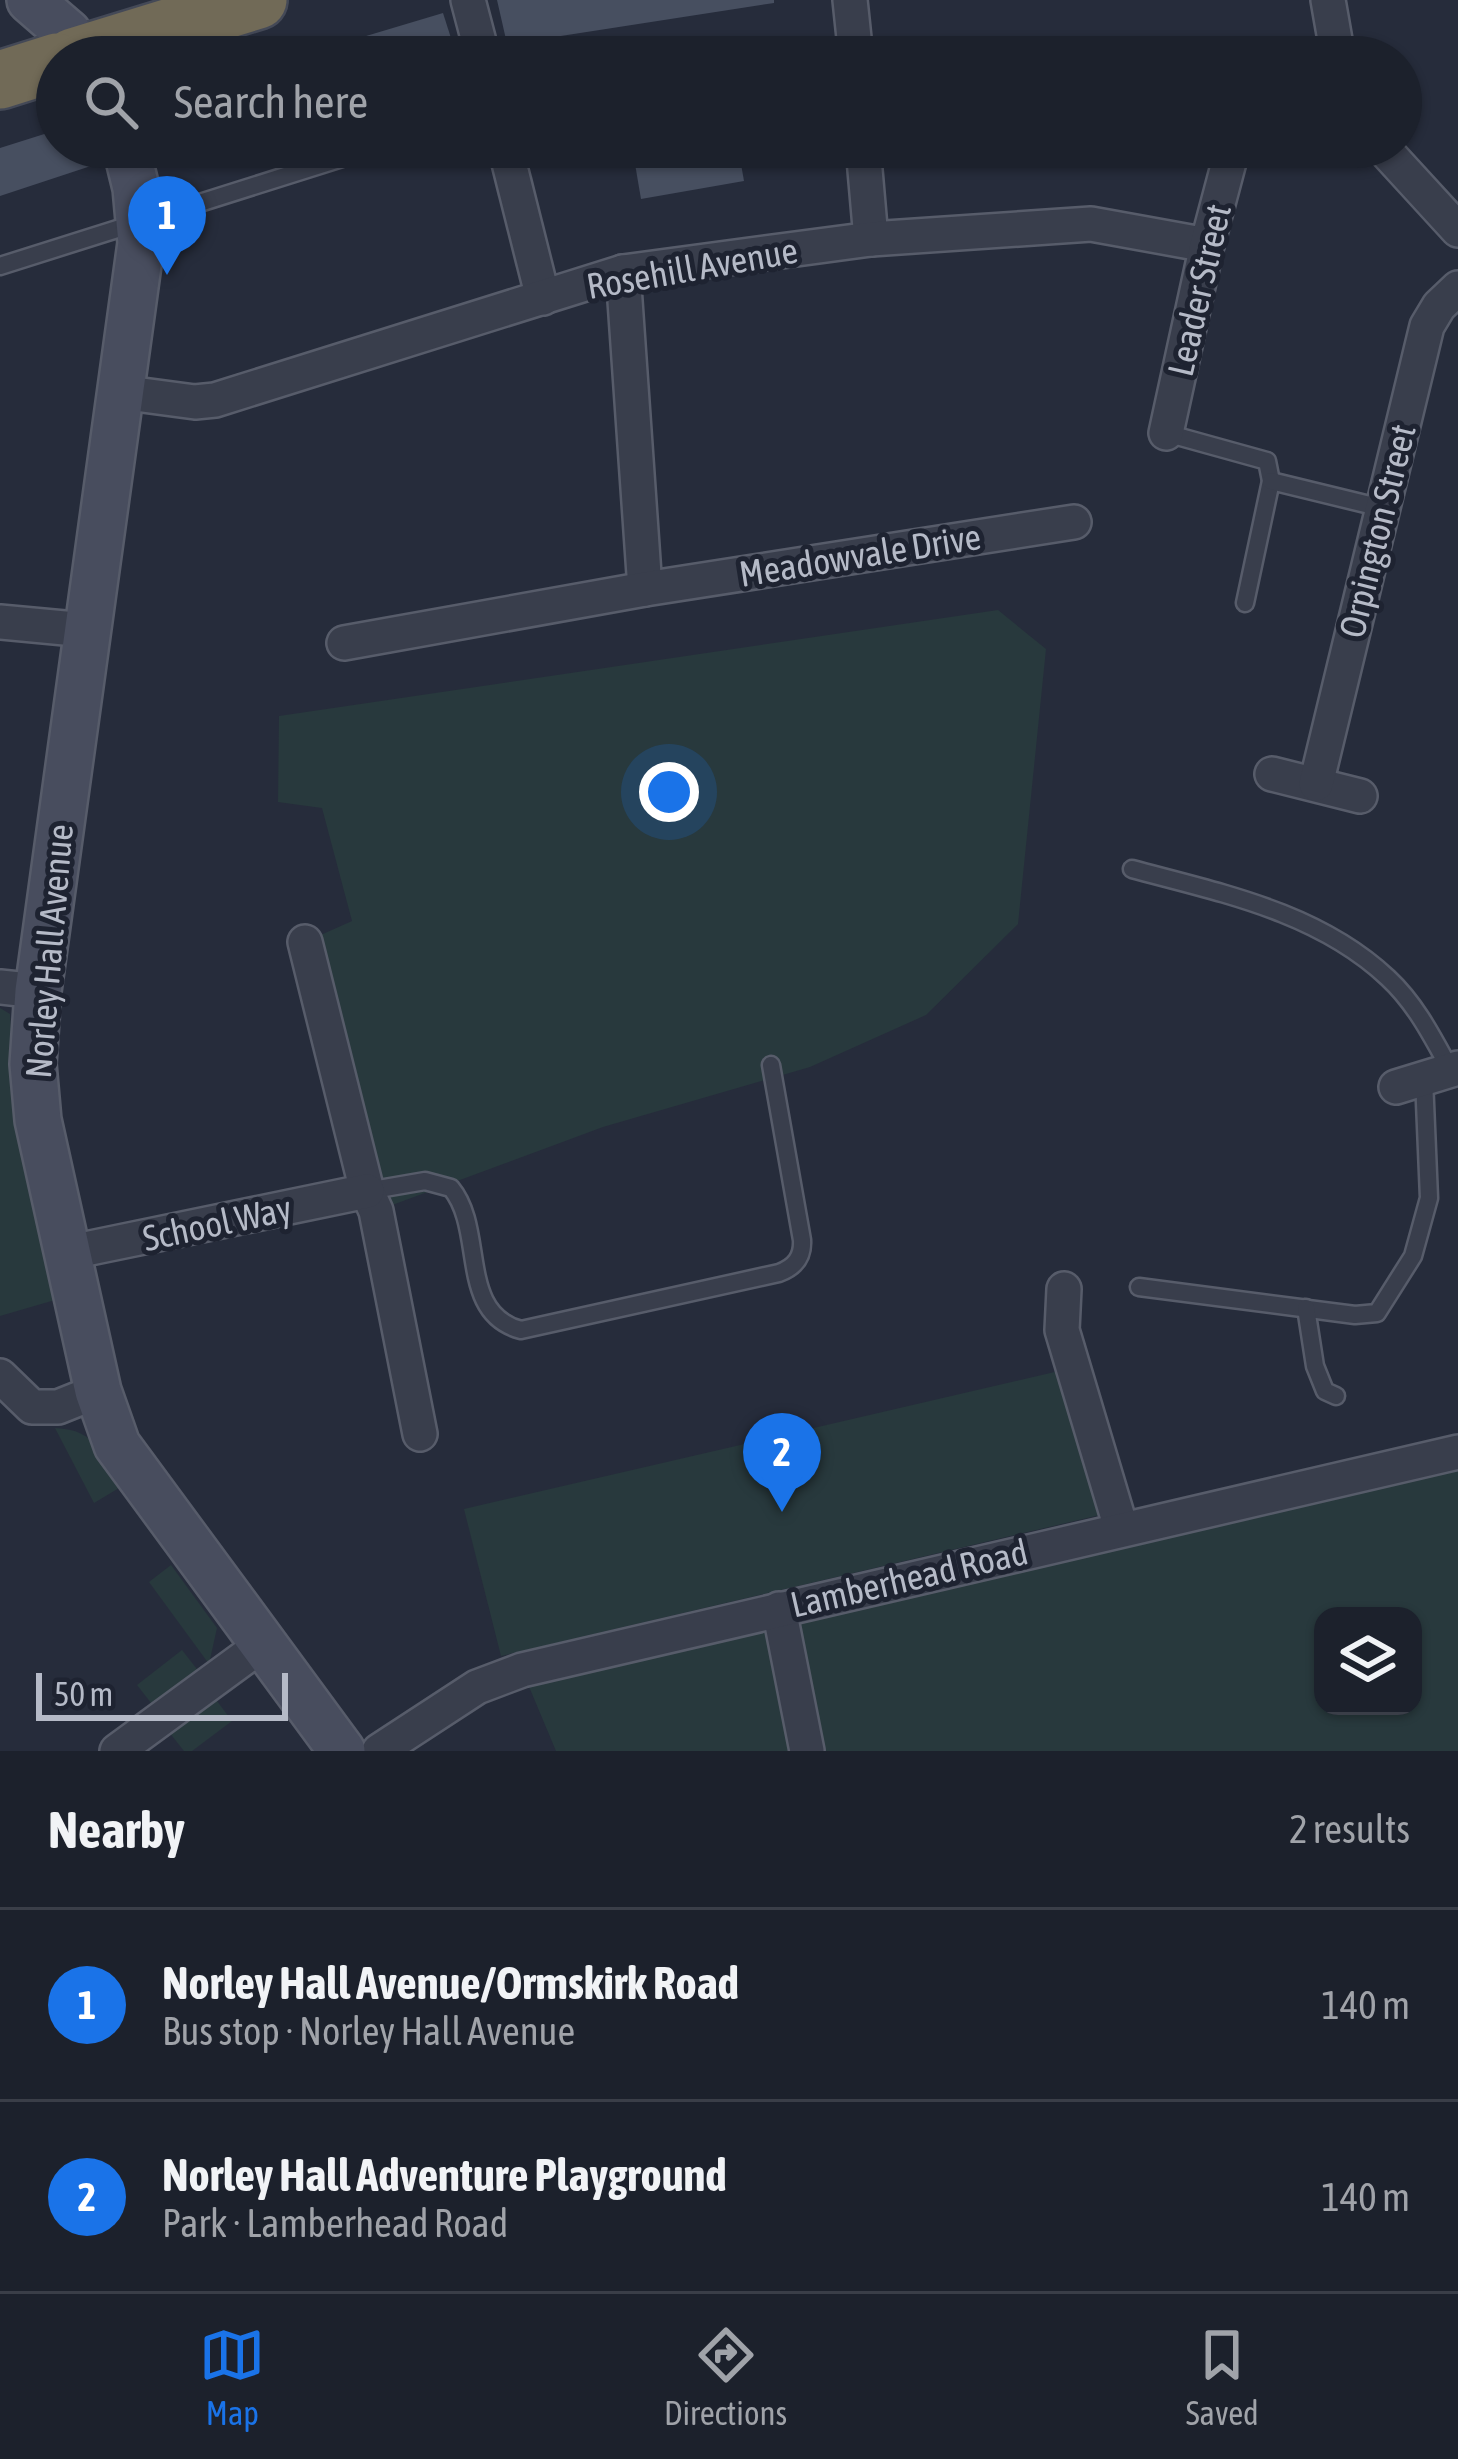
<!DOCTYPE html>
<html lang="en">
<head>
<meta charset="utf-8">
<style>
	body { margin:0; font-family:"Asap Condensed",sans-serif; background:#252934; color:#f1f3f6 }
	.controls { position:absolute; right:36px; bottom:36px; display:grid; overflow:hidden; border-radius:24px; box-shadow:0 3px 9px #0004 }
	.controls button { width:108px; height:108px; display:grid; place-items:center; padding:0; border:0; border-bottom:3px solid #3a3e48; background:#1c212c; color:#f1f3f6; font:60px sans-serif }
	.scale { position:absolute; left:36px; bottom:30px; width:252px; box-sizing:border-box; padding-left:12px; border:6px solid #b5bac7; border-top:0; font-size:33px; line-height:42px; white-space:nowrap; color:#b5bac7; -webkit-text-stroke:9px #1e2331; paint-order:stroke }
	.you { position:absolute; left:669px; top:792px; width:42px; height:42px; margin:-30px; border:9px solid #fff; border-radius:50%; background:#1a73e8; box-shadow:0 0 0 18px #1a73e833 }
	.badge { display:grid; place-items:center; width:78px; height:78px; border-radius:50%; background:#1a73e8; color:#fff; font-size:39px; font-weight:700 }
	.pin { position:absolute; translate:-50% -99px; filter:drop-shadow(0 3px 6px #0008) }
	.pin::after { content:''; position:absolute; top:63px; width:42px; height:36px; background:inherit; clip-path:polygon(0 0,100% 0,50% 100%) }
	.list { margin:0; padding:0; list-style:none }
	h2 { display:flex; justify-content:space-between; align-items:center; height:156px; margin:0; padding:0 48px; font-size:51px }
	h2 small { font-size:39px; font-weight:400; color:#a0a3a9 }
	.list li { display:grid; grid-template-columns:78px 1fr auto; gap:36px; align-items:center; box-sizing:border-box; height:192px; padding:0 48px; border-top:3px solid #3a3e48 }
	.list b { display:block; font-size:45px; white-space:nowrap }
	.list p { margin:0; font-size:39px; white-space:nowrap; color:#a0a3a9 }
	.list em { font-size:39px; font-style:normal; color:#a0a3a9 }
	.icon { flex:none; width:66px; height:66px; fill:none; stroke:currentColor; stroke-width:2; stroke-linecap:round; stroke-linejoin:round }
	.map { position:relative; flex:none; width:1458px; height:1751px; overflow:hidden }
	.search { position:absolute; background:#1c212c; box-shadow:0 3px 9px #0004; left:36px; right:36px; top:36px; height:132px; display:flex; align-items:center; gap:30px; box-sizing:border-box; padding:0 42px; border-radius:66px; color:#a0a3a9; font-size:45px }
	.sheet { height:540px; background:#1c212c }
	nav { display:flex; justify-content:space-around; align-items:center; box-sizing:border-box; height:168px; border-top:3px solid #3a3e48; background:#1c212c; font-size:33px; color:#a0a3a9 }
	nav a { display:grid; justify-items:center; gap:6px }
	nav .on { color:#1a73e8 }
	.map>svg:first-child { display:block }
	.green { fill:#28393d; fill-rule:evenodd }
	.building { fill:#474f60 }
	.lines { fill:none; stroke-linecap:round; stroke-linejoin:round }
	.lane-casing { stroke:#575c6a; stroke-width:21 }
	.street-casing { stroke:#575c6a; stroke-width:38 }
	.secondary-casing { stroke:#575c6a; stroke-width:50 }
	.highway-casing { stroke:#444957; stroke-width:62 }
	.lane { stroke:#393e4c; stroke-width:16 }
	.street { stroke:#393e4c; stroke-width:33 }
	.secondary { stroke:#484d5e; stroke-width:45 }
	.highway { stroke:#716a57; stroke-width:57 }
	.labels { text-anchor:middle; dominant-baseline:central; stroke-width:10; stroke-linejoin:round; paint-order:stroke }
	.street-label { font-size:36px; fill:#b5bac7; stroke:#1e2331 }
</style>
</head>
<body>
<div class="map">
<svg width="1458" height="1751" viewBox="0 0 1458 1751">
	<rect width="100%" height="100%" fill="#262c3b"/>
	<g class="green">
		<polygon points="998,610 1046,649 1018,924 926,1015 810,1067 603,1127 376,1211 305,942 352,921 322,808 278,802 279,716"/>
		<polygon points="0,1008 10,1014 17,1114 55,1300 0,1316"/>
		<polygon points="1059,1371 1100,1515 501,1656 464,1509"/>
		<path d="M55 1428C98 1430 101 1454 119 1488L94 1503Z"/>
		<path d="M1458 1452V1751H556L522 1670ZM1323 1616H1413V1706H1323Z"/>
		<polygon points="171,1565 217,1628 209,1664 149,1582"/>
		<polygon points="182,1650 200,1673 155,1708 137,1685"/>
		<polygon points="214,1697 232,1721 192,1751 184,1751 169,1732"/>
	</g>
	<g class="building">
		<polygon points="497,0 774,0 774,3 535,40 537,55 510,57"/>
		<polygon points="443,13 457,57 301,57 326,48"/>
		<polygon points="57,130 57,147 95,147 100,163 0,196 0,148"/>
		<polygon points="701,147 738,147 744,181 641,199 634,158"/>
		<polygon points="976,147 1108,147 1108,163 976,160"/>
	</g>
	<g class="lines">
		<defs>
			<g id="lane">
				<polyline points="891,57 1016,52 1149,57"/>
				<polyline points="0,266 377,147"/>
				<polyline points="1166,433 1267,461 1271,481 1245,603"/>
				<polyline points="1271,481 1382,508"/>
				<path d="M1132 869C1221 893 1318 912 1388 978 1416 1004 1433 1038 1451 1071"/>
				<path d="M367 1191 425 1181 451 1188C486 1230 457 1313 521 1330L779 1273C795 1267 803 1257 802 1240L771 1065"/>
				<polyline points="1139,1287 1355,1315 1377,1313 1413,1256 1429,1198 1424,1079"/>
				<polyline points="1306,1308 1315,1366 1325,1391 1336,1396"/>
			</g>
			<g id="street">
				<polyline points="468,0 483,57"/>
				<polyline points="850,0 856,57"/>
				<polyline points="1328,0 1338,57"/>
				<polyline points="505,147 543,298"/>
				<polyline points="863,147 871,239"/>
				<polyline points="1382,147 1458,230"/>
				<polyline points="623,272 645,589"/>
				<polyline points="120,392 195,402 215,400 623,272 871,239 1091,224 1207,245"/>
				<polyline points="1166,433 1207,245 1233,147"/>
				<polyline points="0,622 86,630"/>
				<polyline points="344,643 645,589 1074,522"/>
				<polyline points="1272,774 1360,796"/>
				<polyline points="1316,784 1427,326 1439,306 1458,288"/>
				<polyline points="305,942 367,1191 376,1211 420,1434"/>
				<polyline points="0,987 38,991"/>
				<polyline points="1396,1087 1458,1068"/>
				<polyline points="66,1253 367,1191"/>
				<polyline points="1064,1289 1062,1330 1121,1528"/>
				<polyline points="0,1376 32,1407 58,1407 98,1391"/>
				<polyline points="779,1609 807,1751"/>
				<polyline points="117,1751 263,1644"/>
				<polyline points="379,1751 477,1687 522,1670 1458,1452"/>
			</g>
			<g id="secondary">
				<polyline points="30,0 68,33 85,57"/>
				<polyline points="126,147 136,188 141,243 38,991 33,1064 38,1120 98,1391 117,1445 342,1751"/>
			</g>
			<g id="highway">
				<polyline points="73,57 258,0"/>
				<polyline points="0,80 57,62"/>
			</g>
		</defs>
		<use href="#lane" class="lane-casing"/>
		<use href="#street" class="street-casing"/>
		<use href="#secondary" class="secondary-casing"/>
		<use href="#highway" class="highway-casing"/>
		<use href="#lane" class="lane"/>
		<use href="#street" class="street"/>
		<use href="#secondary" class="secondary"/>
		<use href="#highway" class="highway"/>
	</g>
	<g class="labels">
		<g class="street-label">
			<text transform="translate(692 268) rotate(-10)">Rosehill Avenue</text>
			<text transform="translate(1199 290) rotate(-77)">Leader Street</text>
			<text transform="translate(1377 531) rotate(-76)">Orpington Street</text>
			<text transform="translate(860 555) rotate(-9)">Meadowvale Drive</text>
			<text transform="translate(49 951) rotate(-85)">Norley Hall Avenue</text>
			<text transform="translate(217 1223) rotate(-12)">School Way</text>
			<text transform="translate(909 1578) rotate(-13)">Lamberhead Road</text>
		</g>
	</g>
</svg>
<div class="controls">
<button><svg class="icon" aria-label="layers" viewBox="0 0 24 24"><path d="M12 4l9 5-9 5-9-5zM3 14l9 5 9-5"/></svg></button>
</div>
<div class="scale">50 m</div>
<div class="you"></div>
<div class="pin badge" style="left:167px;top:275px">1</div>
<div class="pin badge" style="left:782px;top:1512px">2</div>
<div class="search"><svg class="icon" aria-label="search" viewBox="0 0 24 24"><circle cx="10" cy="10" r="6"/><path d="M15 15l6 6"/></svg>Search here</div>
</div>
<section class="sheet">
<h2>Nearby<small>2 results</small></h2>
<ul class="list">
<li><span class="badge">1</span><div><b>Norley Hall Avenue/Ormskirk Road</b><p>Bus stop · Norley Hall Avenue</p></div><em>140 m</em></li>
<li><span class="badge">2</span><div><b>Norley Hall Adventure Playground</b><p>Park · Lamberhead Road</p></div><em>140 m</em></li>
</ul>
</section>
<nav>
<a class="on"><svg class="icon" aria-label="map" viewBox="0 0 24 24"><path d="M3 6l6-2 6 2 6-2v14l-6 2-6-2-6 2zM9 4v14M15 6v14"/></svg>Map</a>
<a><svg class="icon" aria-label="directions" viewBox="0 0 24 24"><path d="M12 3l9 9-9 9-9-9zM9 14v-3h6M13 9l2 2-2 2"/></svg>Directions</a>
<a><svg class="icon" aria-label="saved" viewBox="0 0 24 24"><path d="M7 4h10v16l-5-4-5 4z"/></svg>Saved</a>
</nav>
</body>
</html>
